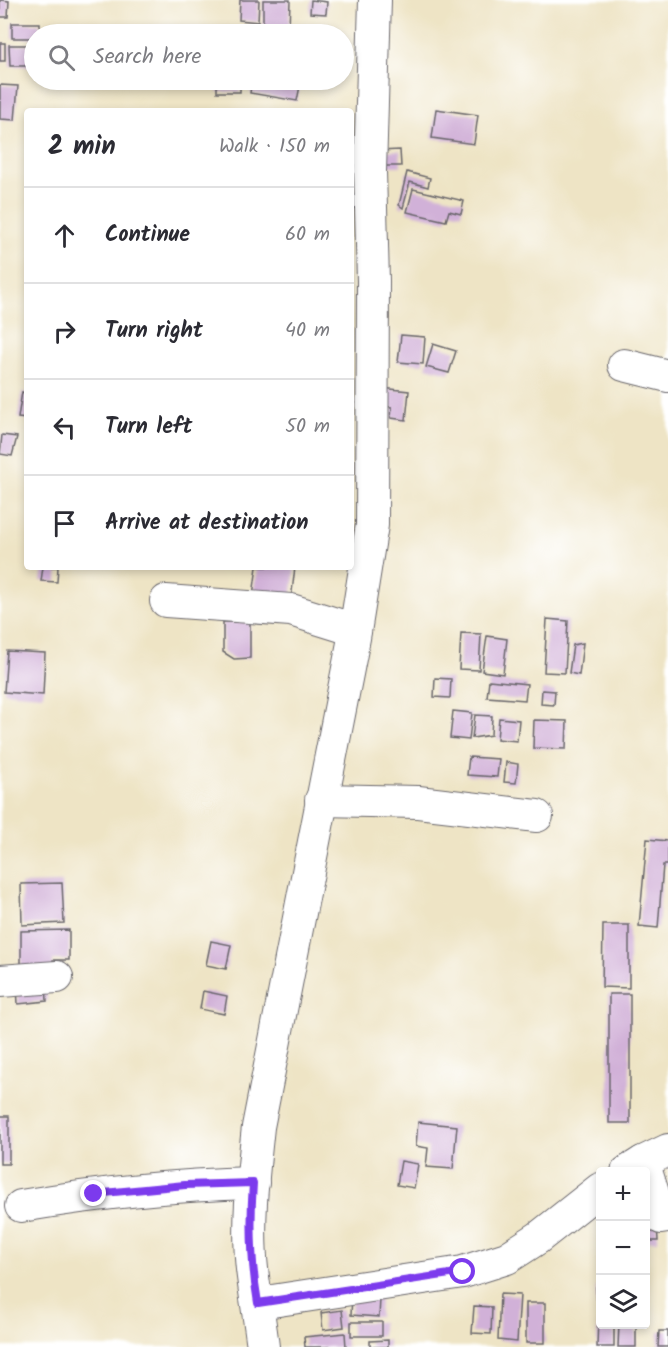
<!DOCTYPE html>
<html lang="en">
<head>
<meta charset="utf-8">
<style>
	body { margin:0; font-family:Kalam,sans-serif; background:#f2f2f3; color:#2b2b33 }
	.controls { position:absolute; right:18px; bottom:18px; display:grid; overflow:hidden; border-radius:6px; box-shadow:0 3px 9px #0003 }
	.controls button { width:54px; height:54px; display:grid; place-items:center; padding:0; border:0; border-bottom:2px solid #e1e1e2; background:#fff; color:#2b2b33; font:30px sans-serif }
	.stop { position:absolute; width:18px; height:18px; margin:-14px; border:4px solid #7c3aed; border-radius:50%; background:#fff }
	.stop.end { background:#7c3aed; border-color:#fff; box-shadow:0 2px 6px #0008 }
	.list { margin:0; padding:0; list-style:none }
	h2 { display:flex; justify-content:space-between; align-items:center; height:78px; margin:0; padding:0 24px; font-size:26px }
	h2 small { font-size:20px; font-weight:400; color:#7c7c81 }
	.list li { display:grid; grid-template-columns:39px 1fr auto; gap:18px; align-items:center; box-sizing:border-box; height:96px; padding:0 24px; border-top:2px solid #e1e1e2 }
	.list b { display:block; font-size:22px; white-space:nowrap }
	.list em { font-size:20px; font-style:normal; color:#7c7c81 }
	.icon { flex:none; width:33px; height:33px; fill:none; stroke:currentColor; stroke-width:2; stroke-linecap:round; stroke-linejoin:round }
	.map { position:relative; flex:none; width:668px; height:1347px; overflow:hidden }
	.search { position:absolute; background:#fff; box-shadow:0 3px 9px #0003; left:24px; top:24px; width:330px; height:66px; display:flex; align-items:center; gap:15px; box-sizing:border-box; padding:0 21px; border-radius:33px; color:#7c7c81; font-size:22px }
	.panel { position:absolute; background:#fff; box-shadow:0 3px 9px #0003; left:24px; top:108px; width:330px; height:462px; border-radius:6px }
	.map>svg:first-child { display:block }
	.building { fill:#d1b1d8 }
	.lines { fill:none; stroke-linecap:round; stroke-linejoin:round }
	.minor-casing { stroke:#69666b; stroke-width:34 }
	.minor { stroke:#fff; stroke-width:32 }
	.route { stroke:#7c3aed; stroke-width:8 }
</style>
</head>
<body>
<div class="map">
<svg width="668" height="1347" viewBox="0 0 668 1347">
	<rect width="100%" height="100%" fill="#fff"/>
	<filter id="ink" filterUnits="userSpaceOnUse"><feTurbulence type="fractalNoise" baseFrequency=".0167" numOctaves="2"/><feDisplacementMap in="SourceGraphic" scale="12" xChannelSelector="R" yChannelSelector="G"/><feConvolveMatrix kernelMatrix="1 2 1 2 8 2 1 2 1" color-interpolation-filters="sRGB"/></filter>
	<filter id="wash" filterUnits="userSpaceOnUse"><feTurbulence type="fractalNoise" baseFrequency=".008" numOctaves="4" result="noise"/><feDisplacementMap in="SourceGraphic" scale="24" xChannelSelector="R" yChannelSelector="G"/><feGaussianBlur stdDeviation="1.35" result="paint"/><feColorMatrix in="noise" values="0 0 0 0 0 0 0 0 0 0 0 0 0 0 0 0 0 1.4 0 .05"/><feComposite in="paint" operator="in"/></filter>
	<g filter="url(#wash)">
		<rect width="100%" height="100%" fill="#eee4c5"/>
		<g id="blocks">
			<g class="building">
				<polygon points="0,0 9,1 8,17 0,17"/>
				<polygon points="240,0 259,0 258,22 239,20"/>
				<polygon points="263,0 290,0 289,29 263,28"/>
				<polygon points="311,0 327,2 326,14 310,13"/>
				<polygon points="12,23 40,23 40,34 34,34 34,38 12,38"/>
				<rect x="0" y="43" width="5" height="18"/>
				<polygon points="9,45 34,45 34,66 10,66"/>
				<rect x="217" y="80" width="23" height="12"/>
				<polygon points="252,80 301,81 297,101 250,93"/>
				<polygon points="0,85 18,86 15,120 0,119"/>
				<polygon points="436,109 478,115 474,144 432,138"/>
				<polygon points="400,150 401,166 380,166 379,151"/>
				<polygon points="407,172 430,178 428,187 410,182 403,208 399,205"/>
				<polygon points="413,189 464,201 461,214 449,211 446,221 407,212"/>
				<polygon points="401,335 425,337 423,364 398,362"/>
				<polygon points="433,344 456,351 449,373 426,367"/>
				<polygon points="381,388 409,391 406,420 391,418 392,407 379,406"/>
				<polygon points="22,392 27,393 27,419 18,418"/>
				<polygon points="2,435 17,437 12,456 0,454"/>
				<polygon points="43,567 58,567 57,582 41,581"/>
				<polygon points="257,567 295,567 291,600 253,595"/>
				<polygon points="547,619 568,621 565,673 544,672"/>
				<polygon points="223,622 250,622 250,658 234,659 223,652"/>
				<polygon points="461,633 481,634 479,670 459,669"/>
				<polygon points="487,636 507,639 503,674 482,671"/>
				<polygon points="583,643 579,675 569,673 573,645"/>
				<polygon points="7,651 45,653 43,695 4,692"/>
				<polygon points="435,678 451,679 450,698 434,697"/>
				<polygon points="489,680 527,684 525,700 487,697"/>
				<polygon points="542,690 555,691 554,705 541,704"/>
				<polygon points="453,711 472,713 469,740 450,738"/>
				<polygon points="475,715 492,716 491,735 472,738"/>
				<polygon points="499,718 519,720 517,741 497,739"/>
				<polygon points="534,720 567,721 566,749 533,748"/>
				<polygon points="469,757 499,759 497,777 467,775"/>
				<polygon points="506,762 518,764 516,783 504,782"/>
				<polygon points="647,839 668,841 668,865 663,865 658,928 639,926"/>
				<polygon points="62,883 64,923 22,925 21,884"/>
				<polygon points="603,925 629,925 629,988 602,987"/>
				<polygon points="69,930 69,960 53,960 53,970 21,971 21,931"/>
				<polygon points="211,941 231,945 226,969 206,965"/>
				<polygon points="46,985 47,1001 18,1004 17,987"/>
				<polygon points="203,991 227,996 224,1014 200,1009"/>
				<rect x="609" y="994" width="21" height="129"/>
				<rect x="0" y="1116" width="9" height="48"/>
				<polygon points="418,1122 457,1126 453,1169 426,1167 428,1148 416,1146"/>
				<polygon points="401,1161 418,1164 414,1188 397,1185"/>
				<polygon points="657,1223 658,1241 646,1241 646,1224"/>
				<polygon points="596,1287 600,1287 600,1307 597,1307"/>
				<polygon points="500,1294 520,1295 517,1342 498,1340"/>
				<polygon points="352,1297 380,1299 379,1317 351,1315"/>
				<rect x="526" y="1303" width="19" height="40"/>
				<polygon points="474,1306 492,1307 491,1334 472,1333"/>
				<polygon points="342,1310 344,1327 323,1330 321,1313"/>
				<polygon points="598,1317 600,1317 600,1324 614,1324 614,1347 597,1347"/>
				<rect x="351" y="1322" width="31" height="14"/>
				<polygon points="619,1324 636,1324 636,1347 618,1347"/>
				<polygon points="659,1331 668,1331 668,1347 658,1347"/>
				<polygon points="345,1333 346,1347 305,1347 304,1337"/>
				<polygon points="388,1340 388,1347 370,1347 370,1341"/>
			</g>
		</g>
	</g>
	<g filter="url(#ink)">
		<use href="#blocks" fill-opacity="0" stroke="#69666b" stroke-width="1.5"/>
		<g class="lines">
			<defs>
				<g id="minor">
					<polyline points="624,365 668,376"/>
					<polyline points="166,601 291,610 355,630"/>
					<polyline points="321,800 418,802 537,816"/>
					<polyline points="0,981 57,977"/>
					<polyline points="643,1162 668,1150"/>
					<polyline points="627,1172 643,1162 661,1218 668,1217"/>
					<path d="M21 1206C98 1193 174 1185 253 1183"/>
					<polyline points="259,1303 463,1272 507,1258 538,1238 600,1189"/>
					<path d="M263 1347C260 1321 255 1295 252 1269 247 1223 253 1174 258 1127L354 638 372 525 373 281 370 171 375 0"/>
				</g>
			</defs>
			<use href="#minor" class="minor-casing"/>
			<use href="#minor" class="minor"/>
		</g>
	</g>
	<g class="lines" filter="url(#ink)">
		<path class="route" d="M94 1194 185 1185 253 1183C250 1224 251 1263 258 1303L463 1272"/>
	</g>
</svg>
<div class="controls">
<button>+</button>
<button>−</button>
<button><svg class="icon" aria-label="layers" viewBox="0 0 24 24"><path d="M12 4l9 5-9 5-9-5zM3 14l9 5 9-5"/></svg></button>
</div>
<div class="stop" style="left:463px;top:1272px"></div>
<div class="stop end" style="left:94px;top:1194px"></div>
<div class="search"><svg class="icon" aria-label="search" viewBox="0 0 24 24"><circle cx="10" cy="10" r="6"/><path d="M15 15l6 6"/></svg>Search here</div>
<section class="panel">
<h2>2 min<small>Walk · 150 m</small></h2>
<ul class="list">
<li><svg class="icon" aria-label="ahead" viewBox="0 0 24 24"><path d="M12 20V5M6 11l6-6 6 6"/></svg><div><b>Continue</b></div><em>60 m</em></li>
<li><svg class="icon" aria-label="right" viewBox="0 0 24 24"><path d="M7 20v-9h11M14 6l5 5-5 5"/></svg><div><b>Turn right</b></div><em>40 m</em></li>
<li><svg class="icon" aria-label="left" viewBox="0 0 24 24"><path d="M17 20v-9H6M10 6l-5 5 5 5"/></svg><div><b>Turn left</b></div><em>50 m</em></li>
<li><svg class="icon" aria-label="arrive" viewBox="0 0 24 24"><path d="M6 21V4h12l-3 4 3 4H6"/></svg><div><b>Arrive at destination</b></div></li>
</ul>
</section>
</div>
</body>
</html>
